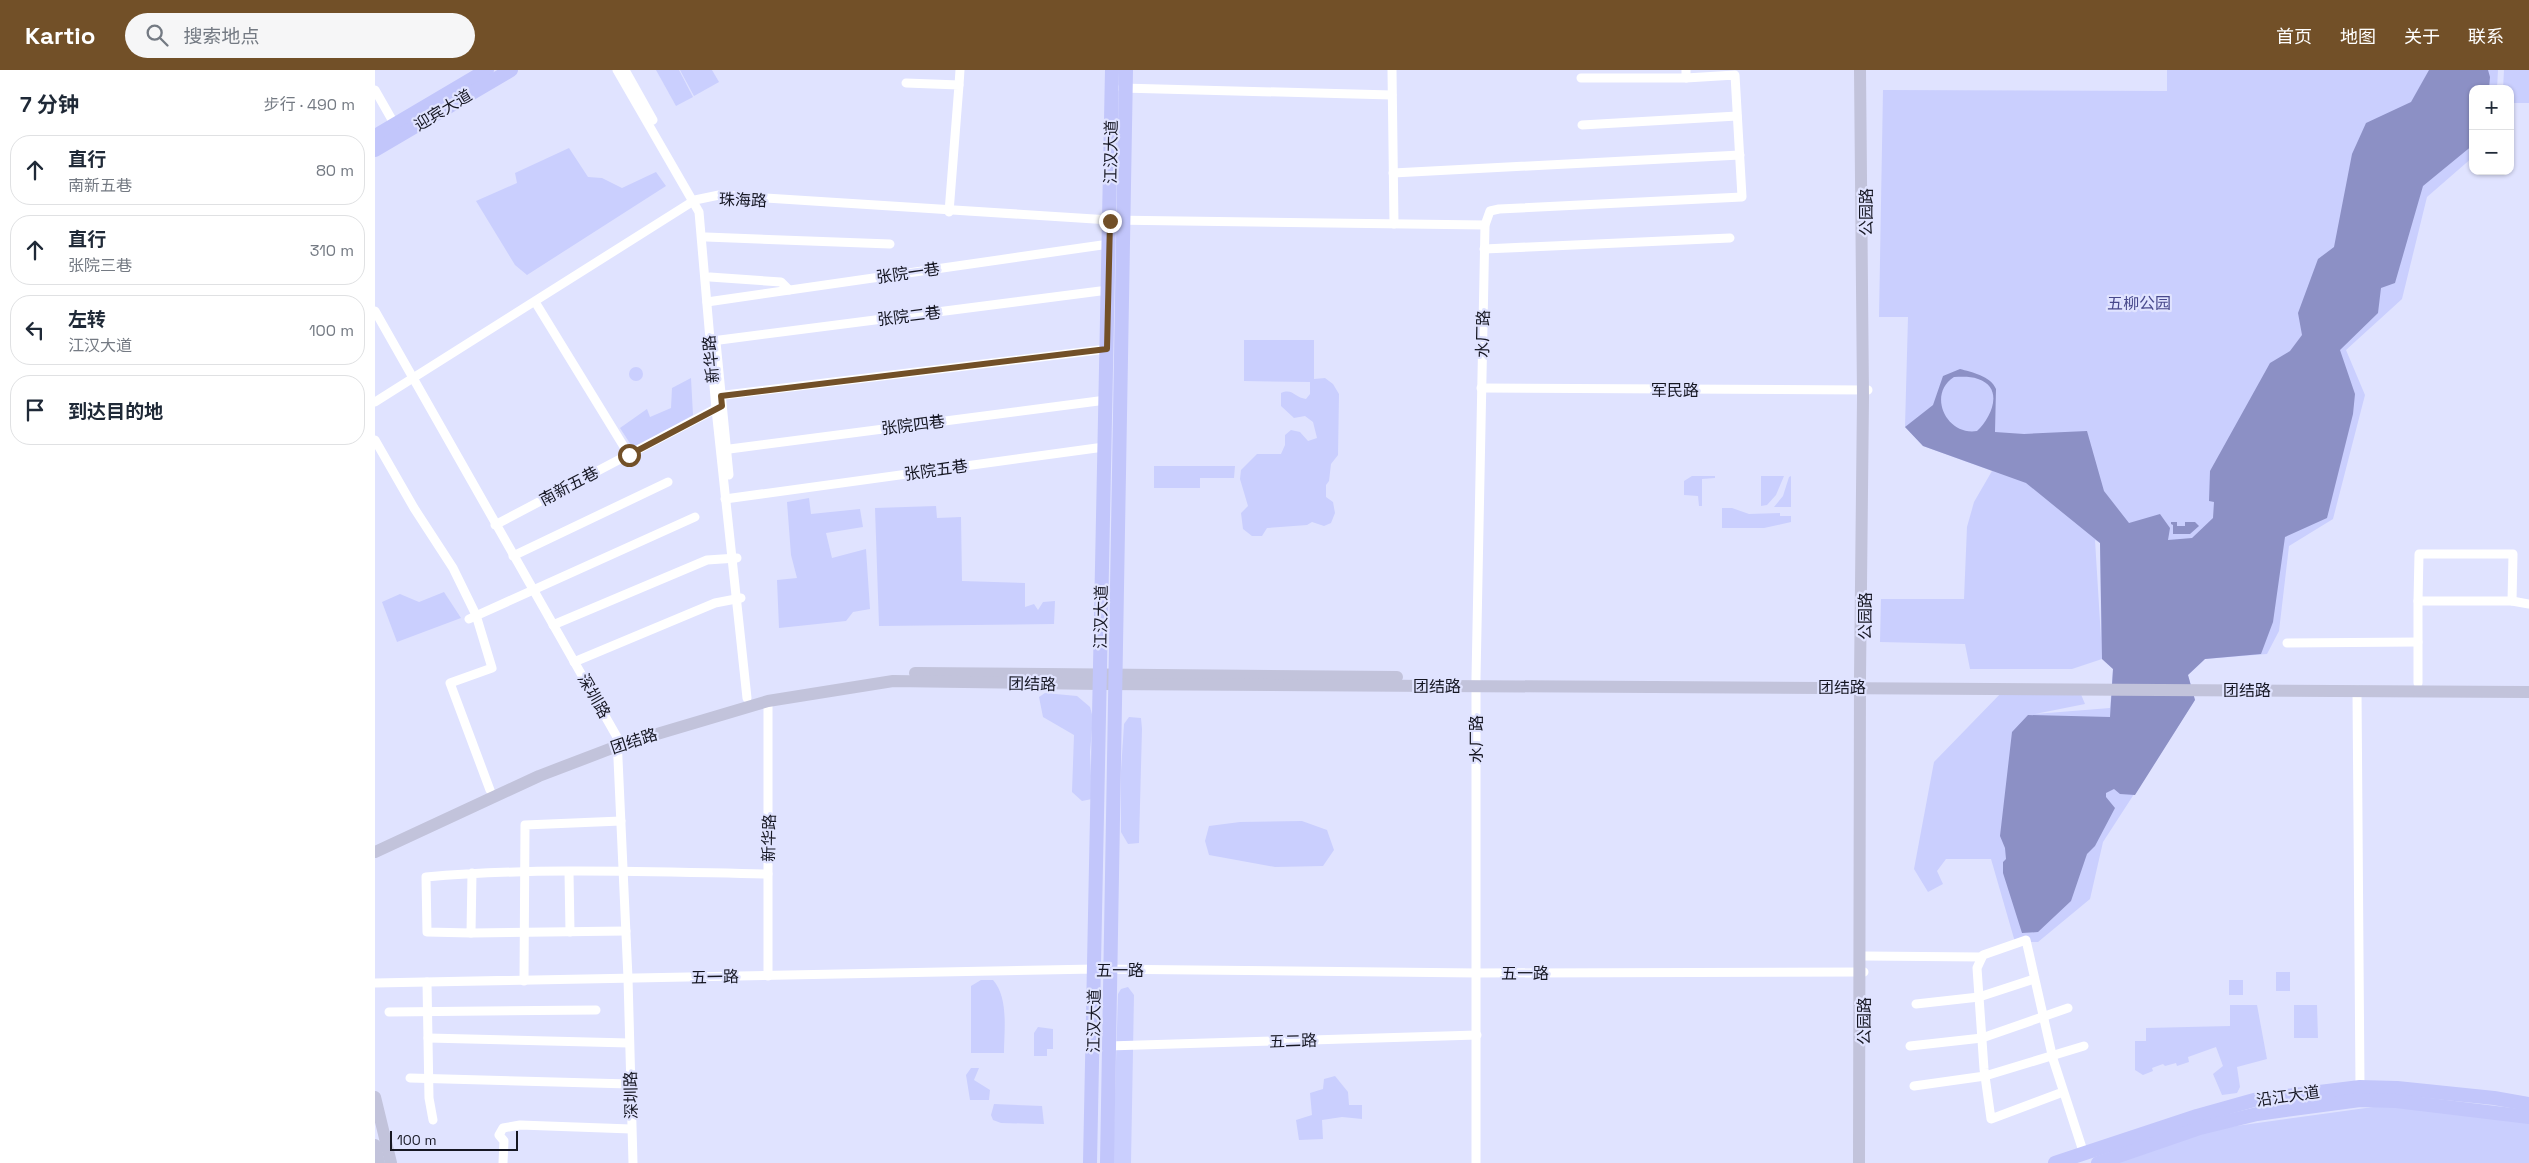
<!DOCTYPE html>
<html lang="zh">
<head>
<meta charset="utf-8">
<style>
	body { margin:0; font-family:"Space Grotesk","Noto Sans SC",sans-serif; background:#f6f6f7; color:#1f2937 }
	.controls { position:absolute; right:15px; top:15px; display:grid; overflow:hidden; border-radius:10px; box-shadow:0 1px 4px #0004 }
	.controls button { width:45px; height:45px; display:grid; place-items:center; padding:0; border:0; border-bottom:1px solid #e0e1e3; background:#fff; color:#1f2937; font:25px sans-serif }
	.scale { position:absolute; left:15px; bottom:12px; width:128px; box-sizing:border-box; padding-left:5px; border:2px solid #161723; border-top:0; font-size:14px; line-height:18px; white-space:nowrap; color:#161723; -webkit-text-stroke:4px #e0e3ff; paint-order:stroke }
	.stop { position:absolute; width:15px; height:15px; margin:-11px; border:4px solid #725028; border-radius:50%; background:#fff }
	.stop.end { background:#725028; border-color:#fff; box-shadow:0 1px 5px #0008 }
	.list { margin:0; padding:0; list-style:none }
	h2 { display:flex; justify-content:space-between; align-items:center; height:65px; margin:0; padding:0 20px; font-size:21px }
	h2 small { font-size:16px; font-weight:400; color:#747a83 }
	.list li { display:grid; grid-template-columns:32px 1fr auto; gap:15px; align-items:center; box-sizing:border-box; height:70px; margin:0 10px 10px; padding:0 10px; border:1px solid #e0e1e3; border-radius:20px }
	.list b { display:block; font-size:19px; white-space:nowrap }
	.list p { margin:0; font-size:16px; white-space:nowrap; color:#747a83 }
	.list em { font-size:16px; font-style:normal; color:#747a83 }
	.icon { flex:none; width:28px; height:28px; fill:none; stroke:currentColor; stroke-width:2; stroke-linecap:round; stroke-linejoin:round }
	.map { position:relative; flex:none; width:2154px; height:1093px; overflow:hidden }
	header { display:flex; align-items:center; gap:30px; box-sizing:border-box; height:70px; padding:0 25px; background:#725028; color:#fff }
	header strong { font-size:24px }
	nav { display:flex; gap:28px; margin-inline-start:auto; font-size:18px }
	.search { width:350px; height:45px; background:#f6f6f7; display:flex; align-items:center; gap:12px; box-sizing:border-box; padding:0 18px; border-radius:28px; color:#747a83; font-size:19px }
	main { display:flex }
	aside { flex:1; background:#fff }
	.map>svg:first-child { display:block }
	.green { fill:#cacffe; fill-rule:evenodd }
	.water { fill:#8c90c5; fill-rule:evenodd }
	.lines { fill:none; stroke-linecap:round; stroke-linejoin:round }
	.street { stroke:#fff; stroke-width:9 }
	.secondary { stroke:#c2c3db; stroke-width:12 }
	.primary { stroke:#c2c6fb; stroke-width:14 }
	.route { stroke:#725028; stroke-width:6 }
	.labels { text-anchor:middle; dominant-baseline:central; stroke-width:4.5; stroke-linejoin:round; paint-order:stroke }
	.street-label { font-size:16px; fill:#161723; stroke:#e0e3ff }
	.park-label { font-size:16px; fill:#48498c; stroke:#e0e3ff }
</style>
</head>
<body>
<header>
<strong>Kartio</strong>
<div class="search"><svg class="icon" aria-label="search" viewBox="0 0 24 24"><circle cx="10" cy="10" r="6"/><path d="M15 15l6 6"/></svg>搜索地点</div>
<nav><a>首页</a><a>地图</a><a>关于</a><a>联系</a></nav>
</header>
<main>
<aside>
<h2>7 分钟<small>步行 · 490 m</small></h2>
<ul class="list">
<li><svg class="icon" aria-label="ahead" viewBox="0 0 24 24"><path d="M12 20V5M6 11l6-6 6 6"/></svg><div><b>直行</b><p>南新五巷</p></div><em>80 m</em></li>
<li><svg class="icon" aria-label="ahead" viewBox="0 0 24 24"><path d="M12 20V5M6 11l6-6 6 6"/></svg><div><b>直行</b><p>张院三巷</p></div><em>310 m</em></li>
<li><svg class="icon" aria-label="left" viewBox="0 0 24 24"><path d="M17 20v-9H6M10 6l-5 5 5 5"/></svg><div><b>左转</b><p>江汉大道</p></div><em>100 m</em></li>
<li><svg class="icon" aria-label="arrive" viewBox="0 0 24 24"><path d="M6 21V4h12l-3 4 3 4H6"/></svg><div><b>到达目的地</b></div></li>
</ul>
</aside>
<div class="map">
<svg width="2154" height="1093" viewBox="0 0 2154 1093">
	<rect width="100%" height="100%" fill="#e0e3ff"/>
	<g class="green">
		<polygon points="281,0 304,0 318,27 301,36"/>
		<polygon points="305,0 337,0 344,12 319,26"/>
		<path d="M1792 0H2123L2122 19H2098V87L2052 127 2027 229 1971 280 1990 325 1958 449 1914 476 1904 561 1892 584 1830 589 1813 605 1820 630 1728 772 1715 829 1663 872H1640L1616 789H1571L1562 801 1568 814 1553 822 1539 799 1559 692 1627 622H1705L1710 634 1660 644 1735 638 1738 599 1727 589 1697 599H1595L1590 574 1505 572 1506 529H1589L1592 457 1599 432 1617 401 1548 376 1530 357 1533 247H1504L1508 20 1792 21ZM1720 470 1725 473 1726 568Z"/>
		<polygon points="2129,0 2154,0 2154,33 2135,33 2135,19 2128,19"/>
		<polygon points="194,78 213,107 227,108 247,118 281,102 291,116 152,205 140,195 101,131 142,113 140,103"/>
		<path d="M869 270H939V309L950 308 958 314 964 324 963 385 956 394 954 411 951 415V427L958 432 960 443 956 453 949 456 937 452 932 455 892 458 887 466H877L868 459 866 443 873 436 865 409 866 400 882 384H906L910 375V365L916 360 925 362 933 371 942 368 938 352 930 346 919 348 906 336V323C918 318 920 328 931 329L935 324V312L869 311Z"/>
		<circle cx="261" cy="304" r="7"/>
		<polygon points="316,308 318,345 258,378 245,358 272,339 275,347 296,338 297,318"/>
		<polygon points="779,396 860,396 859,408 825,408 825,418 779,418"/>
		<polygon points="1317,406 1340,406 1340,408 1327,409 1327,436 1324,436 1323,426 1309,425 1309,411"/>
		<polygon points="1386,406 1409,406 1401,425 1392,435 1386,436"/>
		<polygon points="1416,406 1416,437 1399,437 1408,426 1414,407"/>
		<polygon points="434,428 436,444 485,439 488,457 451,463 457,488 491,479 495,539 478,542 471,551 404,558 402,510 422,508 416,485 412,432"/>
		<polygon points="561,436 562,448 586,447 587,511 650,513 650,537 659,534 663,540 668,532 680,531 679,554 504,556 500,438"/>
		<polygon points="1347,438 1357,438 1374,444 1405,443 1405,446 1416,446 1416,452 1389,458 1347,458"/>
		<polygon points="69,522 86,548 22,572 7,532 25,524 44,532"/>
		<polygon points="670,623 702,626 715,637 718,648 715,682 717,729 707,731 697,722 699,665 668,647 664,627"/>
		<polygon points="754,647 766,648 767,659 764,773 753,774 746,762 746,701 749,654"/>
		<polygon points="927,751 952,760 959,780 948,796 900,797 834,785 830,771 834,756 865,752"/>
		<rect x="1901" y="902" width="14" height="19"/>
		<path d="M606 910H618C634 928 629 961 629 983H596V916Z"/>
		<rect x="1854" y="910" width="14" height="15"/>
		<polygon points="753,917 759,925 756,1093 738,1093 743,924 746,919"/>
		<polygon points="1855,935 1882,935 1892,989 1862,997 1865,1017 1862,1023 1847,1025 1838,1004 1848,996 1841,977 1813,987 1814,992 1802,996 1801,993 1790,996 1788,994 1777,998 1778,1001 1768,1005 1760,1000 1760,971 1771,971 1771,958 1855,956"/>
		<polygon points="1919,935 1942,935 1943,968 1919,968"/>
		<polygon points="663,957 678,959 678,979 672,979 672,986 659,986 659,963"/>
		<polygon points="596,998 604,998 599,1010 615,1020 614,1030 595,1030 591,1005"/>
		<polygon points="960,1006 973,1022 974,1035 987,1035 987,1049 967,1047 947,1050 948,1069 924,1070 921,1050 937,1045 935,1023 948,1019 949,1009"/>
		<polygon points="619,1034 667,1036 669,1054 626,1053 618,1050 616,1045"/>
		<polygon points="2020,1034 2154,1052 2154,1093 1731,1093 1811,1063"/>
	</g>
	<g class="water">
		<path d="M2054 0H2113L2115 7 2114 19H2098V75L2048 116 2020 213 2006 218 2003 243 1965 280 1980 324 1978 344 1952 448 1910 467 1898 552 1886 584 1830 589 1813 605 1820 630 1760 725 1745 724 1739 719 1731 723V727L1740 738 1720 776 1712 784 1696 831 1663 862 1647 863 1628 803V792L1631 789 1630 778 1625 766 1637 662 1653 645 1735 647 1738 599 1727 589 1725 473 1651 413 1548 376 1530 357 1558 335 1568 306 1585 299C1596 302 1616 306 1621 319L1620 362 1649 364 1712 361 1729 421 1754 453 1785 444 1795 458 1793 470 1817 468 1838 448 1839 432 1834 431 1835 401 1895 293 1915 281 1927 265 1923 243 1943 189 1959 177 1977 84 1991 53 2036 32ZM1579 307C1586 307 1595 306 1603 309 1630 318 1616 348 1602 361 1571 366 1552 324 1579 307Z"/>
		<polygon points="1796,452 1802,452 1802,456 1810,456 1810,452 1820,452 1824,456 1815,464 1798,464 1798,455 1796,454"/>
	</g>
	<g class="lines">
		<g class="street">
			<polyline points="242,0 324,142 341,339 372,628"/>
			<polyline points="250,0 278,50"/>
			<polyline points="1017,0 1019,154"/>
			<polyline points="1206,8 1311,8 1311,0"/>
			<polyline points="531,13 584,15 574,142"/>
			<polyline points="584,15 585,0"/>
			<polyline points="747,18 1017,25"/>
			<polyline points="0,20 20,55"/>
			<polyline points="1207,55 1362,46"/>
			<polyline points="1018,103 1365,85"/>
			<polyline points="331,167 515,174"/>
			<polyline points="1109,179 1355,168"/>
			<polyline points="335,207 406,212 414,220"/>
			<polyline points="332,232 734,174"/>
			<polyline points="162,235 254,385"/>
			<polyline points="0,241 242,667 253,908 258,1093"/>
			<polyline points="337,271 733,220"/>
			<polyline points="341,272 354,405"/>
			<polyline points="1106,318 1493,320"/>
			<polyline points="342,326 732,279"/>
			<polyline points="0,332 320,130 344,125 735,150 1110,155"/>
			<polyline points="0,370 39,438 78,498 101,545 117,598 75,613 115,720"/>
			<polyline points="347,380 731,330"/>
			<polyline points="350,429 729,377"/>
			<polyline points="120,455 344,337"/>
			<polygon points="2044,484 2138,484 2137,531 2043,531"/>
			<polyline points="138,486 293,412"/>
			<polyline points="2137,531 2154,534"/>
			<polyline points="94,549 320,447"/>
			<polyline points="178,555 332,490 362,488"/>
			<polyline points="1912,573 2043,572"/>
			<polyline points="199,592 340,533 366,528"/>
			<polyline points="2043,613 2043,531"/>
			<polyline points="1982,620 1985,1017"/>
			<polyline points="393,631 393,906"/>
			<polyline points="194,802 195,862"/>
			<path d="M97 803 96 863 52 862 51 807C164 797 279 802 393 804"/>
			<polyline points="96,863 251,861"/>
			<polyline points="1489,886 1607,887"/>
			<polyline points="149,911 150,755 246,751"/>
			<polyline points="52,912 54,1028 58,1050"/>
			<polyline points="0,913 720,899 1102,903 1489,902"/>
			<polyline points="1541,934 1604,927 1659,909"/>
			<polyline points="14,942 221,940"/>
			<polyline points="53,968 254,973"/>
			<polyline points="733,976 1102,965"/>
			<polyline points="1535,976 1607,968 1693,938"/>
			<polyline points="35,1008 255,1014"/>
			<polyline points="1539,1016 1610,1006 1709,976"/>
			<polyline points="1688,1022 1616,1049 1609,999 1602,898 1608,885 1651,870 1678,989 1709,1084"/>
			<polyline points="128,1093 129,1071 124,1065 128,1058 145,1055 256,1059"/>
			<polyline points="1101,1093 1101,608 1110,155 1115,141 1124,139 1367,127 1360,5 1311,8"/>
		</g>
		<g class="secondary">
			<polyline points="540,603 1022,607"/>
			<polyline points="0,782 164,706 245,675 393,631 518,611 725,614 2154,622"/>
			<polyline points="0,1027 16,1093"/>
			<polyline points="0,1075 4,1093"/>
			<polyline points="1484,1093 1485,609 1488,327 1485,0"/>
		</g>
		<g class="primary">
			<polyline points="0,66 112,0"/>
			<polyline points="0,80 136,0"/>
			<polyline points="715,1093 737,0"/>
			<polyline points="732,1093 751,0"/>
			<polyline points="1680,1093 1822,1046 1879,1030 1985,1017 2022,1018 2119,1028 2154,1034"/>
			<polyline points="1723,1093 1825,1058 1882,1044 1985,1030 2021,1031 2154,1047"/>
		</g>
	</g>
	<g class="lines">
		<polyline class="route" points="254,385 347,336 346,326 732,279 735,151"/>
	</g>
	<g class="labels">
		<g class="street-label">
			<text transform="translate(68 40) rotate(-31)">迎宾大道</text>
			<text transform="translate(736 82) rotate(-89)">江汉大道</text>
			<text transform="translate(368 130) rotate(2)">珠海路</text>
			<text transform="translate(1491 142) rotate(-90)">公园路</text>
			<text transform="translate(533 203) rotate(-8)">张院一巷</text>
			<text transform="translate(534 246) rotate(-7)">张院二巷</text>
			<text transform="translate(1108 264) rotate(-89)">水厂路</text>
			<text transform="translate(336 289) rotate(-95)">新华路</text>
			<text x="1300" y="320">军民路</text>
			<text transform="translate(538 355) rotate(-7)">张院四巷</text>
			<text transform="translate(561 400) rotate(-8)">张院五巷</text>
			<text transform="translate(194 416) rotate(-28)">南新五巷</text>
			<text transform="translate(1490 546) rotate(-90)">公园路</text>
			<text transform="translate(726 547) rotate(-89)">江汉大道</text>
			<text transform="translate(657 614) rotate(1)">团结路</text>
			<text x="1062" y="616">团结路</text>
			<text x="1467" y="617">团结路</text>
			<text x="1872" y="620">团结路</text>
			<text transform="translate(219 626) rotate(60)">深圳路</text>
			<text transform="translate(1101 669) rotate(-90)">水厂路</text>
			<text transform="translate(259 671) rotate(-18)">团结路</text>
			<text transform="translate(394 768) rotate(-89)">新华路</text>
			<text x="745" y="900">五一路</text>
			<text x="1150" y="903">五一路</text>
			<text transform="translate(340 907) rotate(-1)">五一路</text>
			<text transform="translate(719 951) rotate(-89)">江汉大道</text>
			<text transform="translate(1489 951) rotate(-90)">公园路</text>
			<text transform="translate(918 971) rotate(-2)">五二路</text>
			<text transform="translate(256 1025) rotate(-91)">深圳路</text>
			<text transform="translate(1913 1026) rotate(-8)">沿江大道</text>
		</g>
		<g class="park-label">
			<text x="1764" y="233">五柳公园</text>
		</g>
	</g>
</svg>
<div class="controls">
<button>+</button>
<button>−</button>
</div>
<div class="scale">100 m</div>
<div class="stop" style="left:254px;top:385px"></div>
<div class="stop end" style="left:735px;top:151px"></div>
</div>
</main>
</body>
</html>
